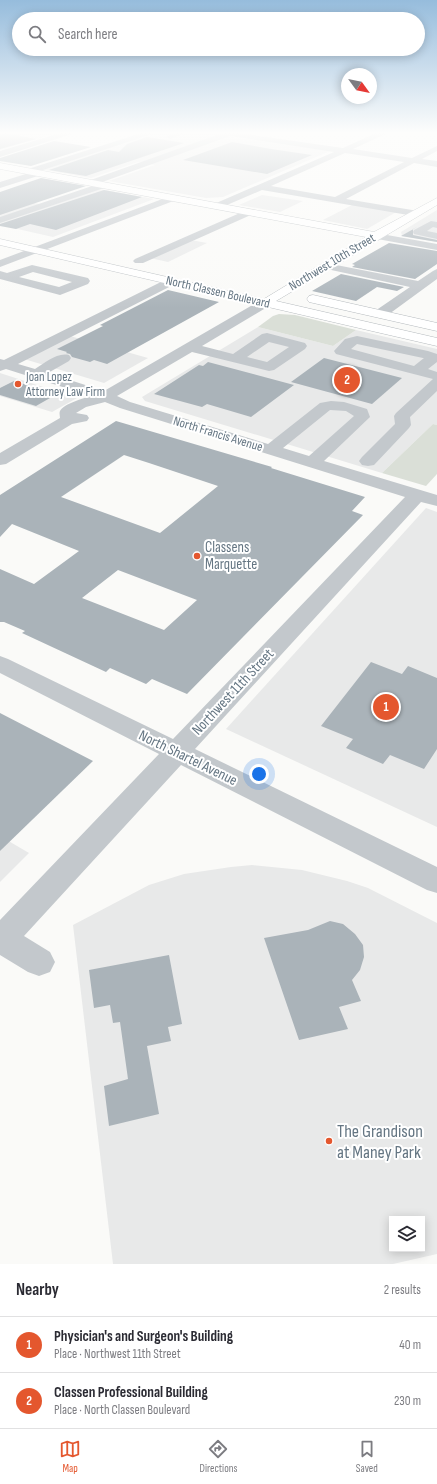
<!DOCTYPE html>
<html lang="en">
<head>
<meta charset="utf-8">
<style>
	body { margin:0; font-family:"Sofia Sans Condensed",sans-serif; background:#f7f7f7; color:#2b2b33 }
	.controls { position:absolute; right:12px; bottom:12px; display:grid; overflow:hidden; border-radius:0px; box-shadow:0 2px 10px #0003 }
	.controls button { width:36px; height:36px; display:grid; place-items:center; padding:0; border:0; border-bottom:1px solid #e1e1e2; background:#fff; color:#2b2b33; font:20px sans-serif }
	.compass { position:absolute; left:341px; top:68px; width:36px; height:36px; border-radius:50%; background:#fff; box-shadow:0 2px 10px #0003; rotate:123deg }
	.you { position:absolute; left:259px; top:774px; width:14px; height:14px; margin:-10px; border:3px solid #fff; border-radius:50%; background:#1a73e8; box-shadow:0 0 0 6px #1a73e833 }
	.badge { display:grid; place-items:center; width:26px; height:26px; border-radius:50%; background:#e4572e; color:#fff; font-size:13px; font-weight:700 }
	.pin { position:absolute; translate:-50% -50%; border:2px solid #fff; box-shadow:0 1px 4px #0006 }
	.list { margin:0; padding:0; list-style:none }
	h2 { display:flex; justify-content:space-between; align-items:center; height:52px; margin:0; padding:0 16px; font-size:17px }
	h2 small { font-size:13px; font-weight:400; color:#7c7c81 }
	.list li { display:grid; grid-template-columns:26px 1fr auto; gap:12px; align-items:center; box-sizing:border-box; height:56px; padding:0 16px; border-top:1px solid #e1e1e2 }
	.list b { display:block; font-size:15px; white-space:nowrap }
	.list p { margin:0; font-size:13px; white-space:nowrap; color:#7c7c81 }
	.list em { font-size:13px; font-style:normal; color:#7c7c81 }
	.icon { flex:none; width:22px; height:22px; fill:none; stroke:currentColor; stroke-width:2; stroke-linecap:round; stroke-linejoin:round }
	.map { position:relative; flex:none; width:437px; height:1264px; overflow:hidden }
	.search { position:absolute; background:#fff; box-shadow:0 2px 10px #0003; left:12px; right:12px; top:12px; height:44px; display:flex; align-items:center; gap:10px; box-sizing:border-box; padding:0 14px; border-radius:22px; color:#7c7c81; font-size:15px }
	.sheet { height:164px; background:#fff }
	nav { display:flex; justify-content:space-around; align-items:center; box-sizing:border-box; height:56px; border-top:1px solid #e1e1e2; background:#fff; font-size:11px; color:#7c7c81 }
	nav a { display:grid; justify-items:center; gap:2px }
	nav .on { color:#e4572e }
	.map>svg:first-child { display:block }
	.built { fill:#e8e9e9; fill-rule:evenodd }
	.green { fill:#dadfd7 }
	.building { fill:#aab3b9; fill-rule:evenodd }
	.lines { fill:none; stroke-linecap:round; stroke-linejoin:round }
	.major-casing { stroke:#b5babe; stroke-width:1 }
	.minor { fill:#c3c8cc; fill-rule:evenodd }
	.major { fill:#fff; fill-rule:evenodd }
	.poi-dot { fill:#e4572e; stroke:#fff; stroke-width:1.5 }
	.labels { text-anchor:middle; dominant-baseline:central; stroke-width:4; stroke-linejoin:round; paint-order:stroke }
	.far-street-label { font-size:13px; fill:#657683; stroke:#fff }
	.far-poi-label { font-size:13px; fill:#657683; stroke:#fff; text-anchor:start }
	.poi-label { font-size:15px; fill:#657683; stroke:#fff; text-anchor:start }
	.street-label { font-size:15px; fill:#657683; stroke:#fff }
	.near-poi-label { font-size:18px; fill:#657683; stroke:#fff; text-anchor:start }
</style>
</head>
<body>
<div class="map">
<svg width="437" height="1264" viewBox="0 0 437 1264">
	<rect width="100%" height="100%" fill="#fafaf8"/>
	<g class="built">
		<polygon points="0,131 64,131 0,150"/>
		<polygon points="147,131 227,131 219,135 330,151 223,197 206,198 109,181 155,165 138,162 91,178 40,169"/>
		<polygon points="99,189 154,199 53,237 0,225 0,196 49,206"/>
		<polygon points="262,195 303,201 280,212 239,205"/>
		<polygon points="354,204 398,211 367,229 323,220"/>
		<polygon points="437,210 437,242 402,236 401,232"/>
		<polygon points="191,240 207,243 168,262 150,258"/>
		<polygon points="258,327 333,346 356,330 437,349 437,425 433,424 382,473 145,401 142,397"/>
		<polygon points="70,336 148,358 104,383 24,359"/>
		<polygon points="0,373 77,398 52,412 0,396"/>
		<polygon points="426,508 437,512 437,827 226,729"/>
		<polygon points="0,836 29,853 0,882"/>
		<path d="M252 865 302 870 347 881 368 888 437 923V1254L393 1264H113L73 925 149 885 184 874 231 867ZM392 1219H422V1249H392Z"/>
	</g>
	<g class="green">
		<polygon points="279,314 295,315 356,330 333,346 258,327 273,316"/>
		<polygon points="433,424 437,425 437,474 426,486 382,473"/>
	</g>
	<g class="building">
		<polygon points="5,133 36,139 0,149 0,135"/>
		<polygon points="147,137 184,143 86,176 49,170 108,150 119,152 127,144"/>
		<polygon points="54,141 91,147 31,166 0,161 0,158"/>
		<polygon points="232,142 271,149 312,155 267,174 183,160"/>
		<polygon points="41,178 86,186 0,215 0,192"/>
		<polygon points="104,190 142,197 56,230 30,224 16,229 0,226 0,224"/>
		<polygon points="417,227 413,229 413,235 437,240 437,242 401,236"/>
		<polygon points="389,243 437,251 437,264 415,279 352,267 355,265 352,264"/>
		<polygon points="341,274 404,287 397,291 377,287 356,301 312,291"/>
		<polygon points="168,290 219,302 107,364 94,360 90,362 72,357 70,354 66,353 67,352 57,349 103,326 100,325"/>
		<polygon points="324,358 402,378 372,404 291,382"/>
		<polygon points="208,362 294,385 251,417 207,404 202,407 154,394 199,365 203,366"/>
		<polygon points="14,381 57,394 36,406 0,395 0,388"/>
		<path d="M116 421 272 467 271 468 365 497 352 511 363 515 187 694 152 679 146 684 110 668 106 672 22 633 25 631 4 622H0V569L34 584 79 551 12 524 0 537V495ZM124 455 149 463 218 486 160 533 61 497ZM118 570 197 600 164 630 82 598Z"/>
		<polygon points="371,662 402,674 408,666 437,678 437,749 424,769 390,755 383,764 346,748 353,739 321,726"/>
		<polygon points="0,713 93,761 0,851"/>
		<polygon points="330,921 343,924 355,934 363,945 364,957 360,970 352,980 361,1001 339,1007 348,1029 299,1040 264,938 308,930"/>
		<polygon points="169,955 182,1024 168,1027 171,1041 147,1046 159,1114 109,1126 104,1086 128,1079 120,1022 113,1023 110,1005 94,1008 89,970"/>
	</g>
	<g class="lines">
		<defs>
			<g id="major">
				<polygon points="0,163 374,232 437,198 437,205 276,301 437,338 437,346 0,245 0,239 264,299 366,237 0,169"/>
				<polygon points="313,295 437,323 437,331 309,302 307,299 309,296"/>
			</g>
		</defs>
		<use href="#major" class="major-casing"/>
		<g class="minor">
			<polygon points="0,131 4,131 4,132 0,134"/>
			<polygon points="67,131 81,131 0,157 0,151"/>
			<polygon points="148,131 161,131 40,171 42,173 41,175 0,188 0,182 29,173 27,171 28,169"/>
			<polygon points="178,131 191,131 170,139 166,137"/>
			<path d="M228 131H241L239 133 343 148 380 131H392L353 149 412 158 437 146V151L422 159 437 161V167L414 163 346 199 418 211 419 213 418 215 414 216 262 190 220 208H214L212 206 214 204 334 152 230 136 94 185H88L86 183 88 181ZM345 153 404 162 335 197 271 186Z"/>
			<polygon points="104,182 109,185 107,187 0,223 0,217"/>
			<polygon points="173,195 178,198 176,200 0,267 0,260"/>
			<polygon points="249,209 254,212 253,214 143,263 135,263 133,261 135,259"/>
			<polygon points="431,221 437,222 437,228 433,227 427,231 437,233 437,239 414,234 413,232 414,230"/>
			<polygon points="376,233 437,244 437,250 372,238 371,236"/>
			<polygon points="326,263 418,281 433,271 437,269 437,279 385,317 375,317 374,314 375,311 410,287 322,268 320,266 322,264"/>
			<path d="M32 265 88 278 90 281 88 284 60 295 0 279V271L7 273ZM33 272 72 282 59 287 19 277Z"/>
			<path d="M171 277 175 278 177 281 175 284 18 364 35 369C45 363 57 352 69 355L71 358 69 361 48 373 104 391 261 300H269L271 303 269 306 202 346 233 354 262 334 267 333 305 343 307 346 305 349 274 370 269 371 192 352 117 396 130 402 268 444 320 403 331 401 344 402 367 409 370 417 324 461 437 495V506L421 502 195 749 437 867V893L427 890 181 765 24 936 50 952 55 962 50 972 39 976 28 972 0 955V920L159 754 0 673V656L8 659 173 739 405 497 120 408 105 402 86 407 76 413 87 415 89 418 87 421 72 424 6 464 0 465V453L60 418C60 416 59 413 60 411 63 404 84 398 91 396L6 369 0 371V359L4 360ZM269 342 289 347 267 362 247 357ZM330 410 346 411 354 416 309 456 283 448Z"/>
			<path d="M357 336 428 351 437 354V362L428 369 437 372V391L410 417 411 425 409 428 374 465 368 466 362 465 359 461 362 457 395 424 394 416 396 413 433 379 336 354 334 351 345 339ZM357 344 423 358H424L414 366 351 349Z"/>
		</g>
		<use href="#major" class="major"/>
	</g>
	<linearGradient id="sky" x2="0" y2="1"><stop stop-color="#96bcdc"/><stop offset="0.43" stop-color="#fdfdfc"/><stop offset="1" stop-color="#fdfdfc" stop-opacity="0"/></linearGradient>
	<rect width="437" height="308" fill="url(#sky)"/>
	<g class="poi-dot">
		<circle cx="18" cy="384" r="4"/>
		<circle cx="197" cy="556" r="4"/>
		<circle cx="329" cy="1141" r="4"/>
	</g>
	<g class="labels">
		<g class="far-street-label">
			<text transform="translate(332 262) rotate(-31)">Northwest 10th Street</text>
			<text transform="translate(218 292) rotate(13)">North Classen Boulevard</text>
			<text transform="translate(218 434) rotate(17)">North Francis Avenue</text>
		</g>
		<g class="far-poi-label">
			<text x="26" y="377">Joan Lopez<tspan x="26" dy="15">Attorney Law Firm</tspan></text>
		</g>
		<g class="poi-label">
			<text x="205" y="547">Classens<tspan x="205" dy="17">Marquette</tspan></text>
		</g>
		<g class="street-label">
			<text transform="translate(233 692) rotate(-47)">Northwest 11th Street</text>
			<text transform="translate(188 758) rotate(26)">North Shartel Avenue</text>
		</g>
		<g class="near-poi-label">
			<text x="337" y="1131">The Grandison<tspan x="337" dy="21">at Maney Park</tspan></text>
		</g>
	</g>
</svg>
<div class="controls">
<button><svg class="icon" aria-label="layers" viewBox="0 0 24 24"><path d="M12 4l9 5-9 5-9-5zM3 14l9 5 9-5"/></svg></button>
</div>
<svg class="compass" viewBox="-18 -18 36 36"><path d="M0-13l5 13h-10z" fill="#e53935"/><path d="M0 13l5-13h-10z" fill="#7c7c81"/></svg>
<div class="you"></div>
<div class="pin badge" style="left:386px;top:707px">1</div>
<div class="pin badge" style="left:347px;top:380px">2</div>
<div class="search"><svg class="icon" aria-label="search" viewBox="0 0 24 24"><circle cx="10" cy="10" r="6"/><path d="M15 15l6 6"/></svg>Search here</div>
</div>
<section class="sheet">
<h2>Nearby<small>2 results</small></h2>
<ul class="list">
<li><span class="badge">1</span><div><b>Physician's and Surgeon's Building</b><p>Place · Northwest 11th Street</p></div><em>40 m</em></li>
<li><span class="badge">2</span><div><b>Classen Professional Building</b><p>Place · North Classen Boulevard</p></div><em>230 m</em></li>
</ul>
</section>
<nav>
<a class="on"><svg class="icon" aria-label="map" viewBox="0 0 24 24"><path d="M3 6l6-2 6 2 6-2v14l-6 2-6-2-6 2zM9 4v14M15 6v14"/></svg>Map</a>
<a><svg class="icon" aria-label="directions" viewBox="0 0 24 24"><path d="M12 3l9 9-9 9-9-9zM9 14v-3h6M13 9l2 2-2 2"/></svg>Directions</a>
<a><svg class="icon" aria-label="saved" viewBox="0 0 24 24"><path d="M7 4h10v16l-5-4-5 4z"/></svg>Saved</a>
</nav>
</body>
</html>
